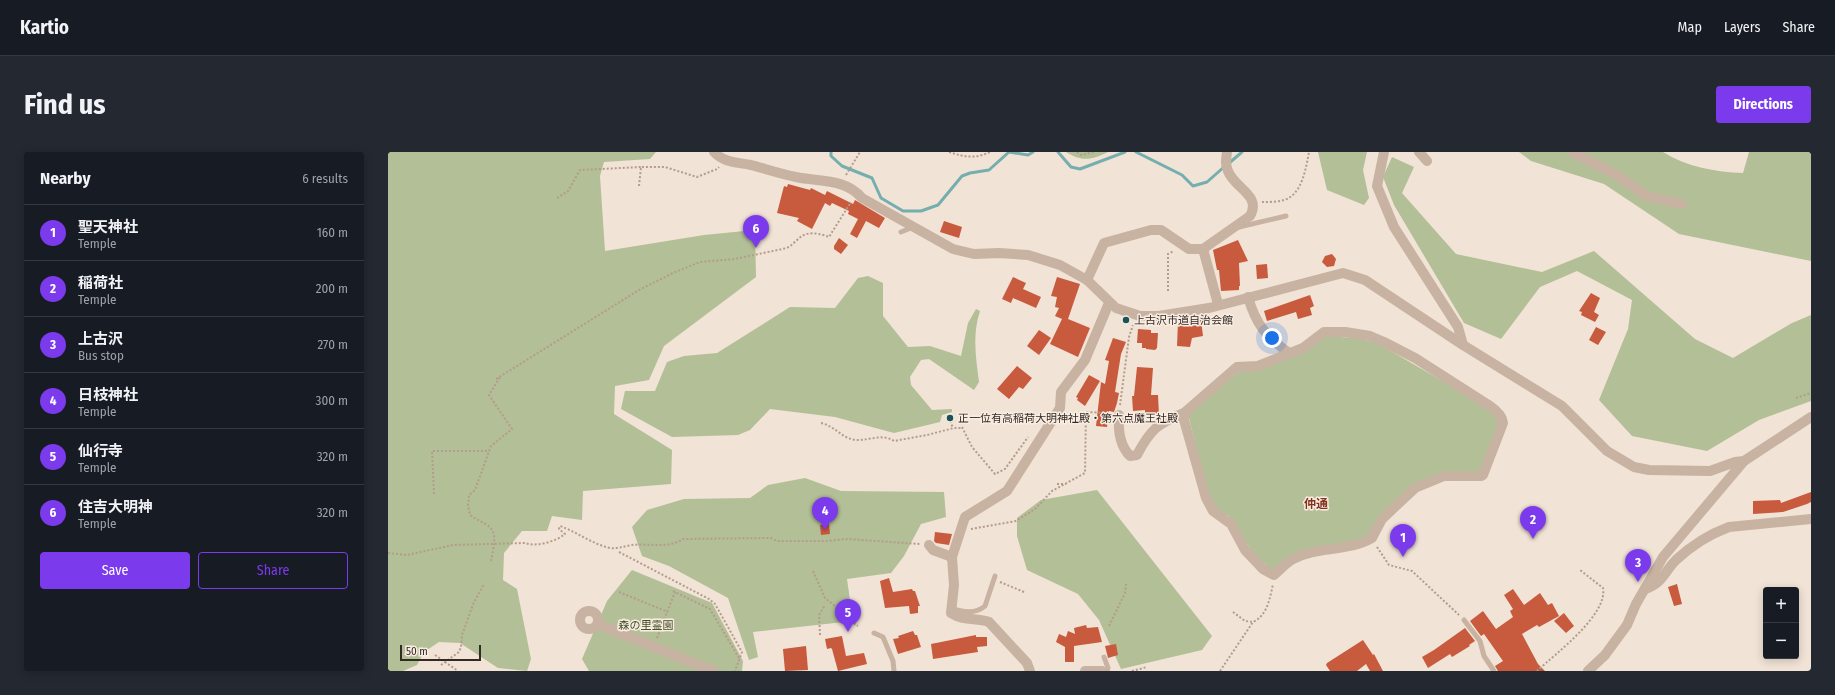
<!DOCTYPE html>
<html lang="en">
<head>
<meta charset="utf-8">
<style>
	body { margin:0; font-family:"Fira Sans Condensed","Noto Sans JP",sans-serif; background:#242831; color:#f1f3f6 }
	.controls { position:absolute; right:12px; bottom:12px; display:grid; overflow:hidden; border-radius:4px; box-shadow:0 2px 10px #0003 }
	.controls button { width:36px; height:36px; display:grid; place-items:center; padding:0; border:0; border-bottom:1px solid #363941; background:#171b24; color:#f1f3f6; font:20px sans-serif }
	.scale { position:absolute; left:12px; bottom:10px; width:81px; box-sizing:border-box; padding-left:4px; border:2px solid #332925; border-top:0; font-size:11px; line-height:14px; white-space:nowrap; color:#332925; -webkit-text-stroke:3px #f9ede2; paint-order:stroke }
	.you { position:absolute; left:884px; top:186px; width:14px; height:14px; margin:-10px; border:3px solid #fff; border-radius:50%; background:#1a73e8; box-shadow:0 0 0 6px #1a73e833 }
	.badge { display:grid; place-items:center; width:26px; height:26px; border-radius:50%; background:#7c3aed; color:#fff; font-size:13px; font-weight:700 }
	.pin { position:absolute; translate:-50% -33px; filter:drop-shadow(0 1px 2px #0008) }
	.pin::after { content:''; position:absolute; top:21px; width:14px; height:12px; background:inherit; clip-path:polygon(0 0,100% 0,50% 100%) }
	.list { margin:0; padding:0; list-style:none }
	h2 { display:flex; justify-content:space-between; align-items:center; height:52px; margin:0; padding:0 16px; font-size:17px }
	h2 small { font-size:13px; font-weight:400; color:#9ea1a6 }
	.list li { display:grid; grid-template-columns:26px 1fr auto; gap:12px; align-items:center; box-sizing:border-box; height:56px; padding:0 16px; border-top:1px solid #363941 }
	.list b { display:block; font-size:15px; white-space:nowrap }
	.list p { margin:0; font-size:13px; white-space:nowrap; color:#9ea1a6 }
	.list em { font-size:13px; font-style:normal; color:#9ea1a6 }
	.actions { display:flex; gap:8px; padding:12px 16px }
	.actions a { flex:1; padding:9px 0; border:1px solid #7c3aed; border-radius:4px; text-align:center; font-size:14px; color:#7c3aed }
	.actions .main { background:#7c3aed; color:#fff }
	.map { position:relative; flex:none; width:1423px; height:519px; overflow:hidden; border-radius:4px }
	header { display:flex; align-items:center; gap:24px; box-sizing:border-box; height:56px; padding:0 20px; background:#171b24; border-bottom:1px solid #363941 }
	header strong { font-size:19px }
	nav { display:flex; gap:22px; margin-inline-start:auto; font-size:14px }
	.intro { display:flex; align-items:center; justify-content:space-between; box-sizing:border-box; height:96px; padding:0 24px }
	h1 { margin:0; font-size:28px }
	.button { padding:10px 18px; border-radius:4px; background:#7c3aed; color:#fff; font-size:14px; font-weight:700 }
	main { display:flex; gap:24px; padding:0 24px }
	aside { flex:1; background:#171b24; border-radius:4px; box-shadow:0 2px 10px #0003 }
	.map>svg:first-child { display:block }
	.green { fill:#b3bf96 }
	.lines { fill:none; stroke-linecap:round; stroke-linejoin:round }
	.stream { stroke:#75aeae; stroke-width:3 }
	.building { fill:#c85a3d }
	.path { stroke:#b49c8c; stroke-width:2; stroke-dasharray:2 2; stroke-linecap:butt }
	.service { stroke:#c8b2a2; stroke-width:5 }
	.minor { stroke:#c8b2a2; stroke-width:10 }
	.poi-dot { fill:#1a5355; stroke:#f9ede2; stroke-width:1.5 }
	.labels { text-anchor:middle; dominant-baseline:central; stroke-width:3; stroke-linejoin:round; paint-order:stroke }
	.poi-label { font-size:11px; fill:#332925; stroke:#f9ede2; text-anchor:start }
	.park-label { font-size:11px; fill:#445128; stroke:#f9ede2 }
	.neighbourhood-label { font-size:12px; font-weight:bold; fill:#83321d; stroke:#f9ede2 }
</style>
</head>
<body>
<header>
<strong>Kartio</strong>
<nav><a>Map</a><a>Layers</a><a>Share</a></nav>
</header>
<div class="intro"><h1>Find us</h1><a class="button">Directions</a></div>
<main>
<aside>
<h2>Nearby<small>6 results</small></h2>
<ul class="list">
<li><span class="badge">1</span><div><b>聖天神社</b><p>Temple</p></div><em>160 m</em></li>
<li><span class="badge">2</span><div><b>稲荷社</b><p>Temple</p></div><em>200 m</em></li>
<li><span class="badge">3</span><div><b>上古沢</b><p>Bus stop</p></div><em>270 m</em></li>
<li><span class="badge">4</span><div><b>日枝神社</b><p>Temple</p></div><em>300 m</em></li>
<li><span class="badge">5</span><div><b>仙行寺</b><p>Temple</p></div><em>320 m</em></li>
<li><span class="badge">6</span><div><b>住吉大明神</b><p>Temple</p></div><em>320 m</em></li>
</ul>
<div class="actions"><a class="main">Save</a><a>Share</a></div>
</aside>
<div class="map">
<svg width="1423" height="519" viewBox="0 0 1423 519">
	<rect width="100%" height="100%" fill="#f1e3d6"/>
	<g class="green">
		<polygon points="0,0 268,0 262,7 216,10 212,24 217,99 316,83 367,78 368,125 276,194 261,228 227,234 226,262 284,298 283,332 195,339 194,368 164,364 159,379 134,379 116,401 115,428 129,437 143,507 139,519 110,516 72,491 51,490 36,500 29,513 15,519 0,519"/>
		<path d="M678 0H720C704 8 694 10 678 0Z"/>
		<polygon points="930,0 979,0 975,18 981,46 976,53 939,38"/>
		<path d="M1131 0H1275C1299 15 1327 20 1355 21L1361 0H1423V109L1291 82 1216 32 1143 9Z"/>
		<polygon points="1004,5 1026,15 1014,41 1068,102 1154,120 1206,99 1307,187 1345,206 1404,171 1423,163 1423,249 1371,268 1319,299 1244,284 1211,248 1240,177 1244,148 1189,119 1152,135 1113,187 1076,171 1006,53 995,25"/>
		<path d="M480 124 495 131V164L520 195 542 194 573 204 580 171 588 157 592 159C584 183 588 206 591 230L586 238 541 207 533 208 522 225 523 233 544 258 564 257V260L554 263 552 270 506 281 447 265 382 257 362 278 350 283 284 285 233 257 237 239H267L279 210 296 204 329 201 402 155 447 156 470 126Z"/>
		<polygon points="935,184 969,186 989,191 1106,259 1111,264 1111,274 1093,321 1026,333 979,386 883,418 863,398 841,364 827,357 817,331 801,266 801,261 852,219"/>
		<polygon points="417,326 453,339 556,340 558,365 533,372 516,404 503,421 459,427 465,469 365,480 370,505 361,508 340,446 281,414 254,404 244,375 259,358 296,347 362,346 380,333"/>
		<polygon points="709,338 824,484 814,498 733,517 711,468 690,442 639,418 629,384 629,366 653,348"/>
		<polygon points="244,418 324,451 355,509 354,519 201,519 194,507 219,449"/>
	</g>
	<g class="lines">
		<g class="stream">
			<polyline points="443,0 443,4 454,14 484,26 493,46 515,59 533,59 550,53 574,24 582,21 601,18 621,0 640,3 645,0"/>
			<polyline points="670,0 683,15 692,17 737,0"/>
			<polyline points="748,0 794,23 805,34 819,30 836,15"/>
			<polyline points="840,12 854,0"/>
		</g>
	</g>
	<g class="building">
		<polygon points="400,32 422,38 423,36 437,43 439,39 465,52 467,48 497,66 491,76 478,69 469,86 462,82 470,67 460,62 461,59 444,51 442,54 437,51 424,77 409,69 411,66 389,61 396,34 399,35"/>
		<polygon points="556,69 574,75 571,86 552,80"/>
		<polygon points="451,86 460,93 453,102 446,97 446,94"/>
		<polygon points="850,88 860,109 851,111 852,134 851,134 851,138 833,139 831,118 829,118 825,98"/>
		<polygon points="944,102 948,107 946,114 939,115 934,110 937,104"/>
		<polygon points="879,112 880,126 869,127 868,113"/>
		<polygon points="625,125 638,131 635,137 653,145 648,156 625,146 623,151 614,147"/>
		<polygon points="669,125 692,132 680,167 702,176 690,205 662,192 674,167 667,164 671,156 667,155 669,145 663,144"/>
		<polygon points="1203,141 1212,146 1206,160 1211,163 1207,170 1193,163 1194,160 1191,159"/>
		<polygon points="922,143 926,154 922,156 924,163 910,167 908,160 879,169 876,159"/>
		<polygon points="813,168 815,184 804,186 802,195 789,194 790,170"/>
		<polygon points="1208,175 1218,180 1210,193 1201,188"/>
		<polygon points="750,177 763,178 763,181 770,181 769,196 767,198 758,197 758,196 754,196 754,191 749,191"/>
		<polygon points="651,178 663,186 651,203 639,194"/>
		<polygon points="725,186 738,190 733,202 727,240 731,241 729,251 726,260 721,259 719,275 708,274 713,230 717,232 721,209 717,208"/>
		<polygon points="629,214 644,226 635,237 631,235 621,247 609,237"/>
		<polygon points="749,215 765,216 763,243 770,243 771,263 761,263 761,261 757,261 757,258 745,259 744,244 746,244"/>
		<polygon points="701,223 712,229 697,254 689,248 690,246 688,245"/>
		<polygon points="1423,340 1423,350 1419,352 1395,360 1365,362 1365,349 1392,348 1393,351"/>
		<polygon points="441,372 442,382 433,383 432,373"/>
		<polygon points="547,380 564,382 561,393 548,391 546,389"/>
		<polygon points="501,426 505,440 524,437 525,439 527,439 532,454 530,454 530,461 522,462 521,454 497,456 492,429"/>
		<polygon points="1289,432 1294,452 1286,454 1280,435"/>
		<polygon points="1125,437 1136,453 1152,441 1160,453 1164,451 1171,464 1151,475 1149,473 1134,482 1150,512 1157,519 1110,519 1107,514 1115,509 1096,482 1093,484 1082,469 1095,459 1108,477 1125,465 1122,459 1125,457 1116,443"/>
		<polygon points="1176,461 1186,474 1178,481 1166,469"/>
		<polygon points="698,473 699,476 710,475 714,490 686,494 686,510 677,510 677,495 668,490 671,482 678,485 680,479 687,482 686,476"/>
		<polygon points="1077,476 1087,489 1081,493 1082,494 1064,505 1062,502 1040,516 1034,505 1046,498"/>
		<polygon points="525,479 527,483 529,483 533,495 510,502 505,487 511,486 510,484"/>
		<polygon points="588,483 588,485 599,485 599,494 589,495 590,500 545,507 543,492"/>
		<polygon points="454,484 458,504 476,501 479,512 450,519 444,497 443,496 439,497 437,487"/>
		<polygon points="975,488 985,503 986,502 995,519 982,519 978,512 969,519 942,519 938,513 939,511"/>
		<polygon points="728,492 730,503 720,506 717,494"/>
		<polygon points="418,494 420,518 397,519 395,497"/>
	</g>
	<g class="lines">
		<g class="path">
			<path d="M561 0C576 5 588 7 602 0"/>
			<polyline points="689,0 693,3 706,0"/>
			<polyline points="458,23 472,0"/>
			<polyline points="251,34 253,15 277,15 309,25 329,17 331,15"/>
			<polyline points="169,46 180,39 192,18 253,15"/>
			<path d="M874 50C881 50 889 50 896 48 914 43 918 16 921 0"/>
			<polyline points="780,139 780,102 786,99"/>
			<path d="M108 227 251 138 285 121 312 110 347 107 399 96C405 93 409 87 414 84 422 79 433 82 441 85L463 50"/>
			<polyline points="1408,246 1423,241"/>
			<polyline points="732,253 741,185 745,173"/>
			<polyline points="562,269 565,276"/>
			<path d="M433 271C446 274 454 285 463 287 477 291 493 280 506 289L539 283 566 276H574"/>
			<polyline points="574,275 584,295 607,322 617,317 640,285"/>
			<polyline points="669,332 678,332"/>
			<polyline points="46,342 44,299 102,299"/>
			<polyline points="583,377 628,369 647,357 664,339 697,321 698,260 721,261"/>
			<polyline points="989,395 1001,413 1024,419 1071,463"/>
			<polyline points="231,400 321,447 327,452 354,500 347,519"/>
			<path d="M0 401 19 403 65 393 137 391C148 395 167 390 177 382L171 377 172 374C189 380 204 392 222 396 230 397 236 394 244 393 260 391 280 397 295 387L383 386 389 389H439L459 387 532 392"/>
			<path d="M103 409C105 397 111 380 99 373 93 369 87 367 82 363L80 353 81 343 87 338 103 294 124 277 101 243 112 225"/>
			<polyline points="425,419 437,446 453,459 459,467 470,474"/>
			<polyline points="612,430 636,440"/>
			<polyline points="285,439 322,457 351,506"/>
			<polyline points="231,440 280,460"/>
			<polyline points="845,460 857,469 865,470"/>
			<polyline points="721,474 737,441 738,432"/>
			<polyline points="432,483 431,463 437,453"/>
			<polyline points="269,486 287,440"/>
			<polyline points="47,503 70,519"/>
			<polyline points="53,513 71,500 73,495 74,483 86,450 96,432"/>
			<polyline points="744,519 759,515"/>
			<path d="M832 519 865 470C879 464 882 446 885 432"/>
			<path d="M1149 519C1167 502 1220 463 1215 436L1192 418"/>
		</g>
		<g class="service">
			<polyline points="851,75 898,64"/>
			<polyline points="513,80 525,75"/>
			<path d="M563 456C574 460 588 462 597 454L607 424"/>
			<polyline points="1076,468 1092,489 1096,504 1106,519"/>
			<polyline points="486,481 495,485 505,509 506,519"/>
			<polyline points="716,505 720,516 719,519"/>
		</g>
		<g class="minor">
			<path d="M326 0C336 11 349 10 363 13 378 17 393 22 408 25 431 30 457 26 474 46L565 97 586 102 611 101 640 103 672 113 699 128 728 156 752 164H771L821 156 955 121 977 128 1075 193 1174 254 1219 299 1246 315 1261 318 1322 319 1347 310 1356 309"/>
			<polyline points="996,0 989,34 1006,75 1070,175 1075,193"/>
			<polyline points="1031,0 1039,9"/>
			<polyline points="1184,0 1227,22 1259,44 1294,52"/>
			<polyline points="815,97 830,152"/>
			<path d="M699 128 716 91 763 78H773L801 97H815L862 64C874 43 846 36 840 19 837 13 838 7 839 0"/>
			<path d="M860 145C868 173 878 184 901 201"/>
			<path d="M936 180H957L982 184 996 190 1027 206 1102 254C1108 258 1114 263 1115 271L1095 323 1093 324H1056L1027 336 994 367 984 386C960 400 929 394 905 407 898 411 892 418 886 423L875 417 857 398 843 372 825 359 818 346 796 268V261L849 215 870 214 915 196Z"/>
			<path d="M731 263C730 277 732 294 742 304L749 303C762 278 770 271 796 261"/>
			<polyline points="541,393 545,398 564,405"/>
			<path d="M1257 437C1275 431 1276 420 1288 408 1303 394 1322 382 1341 375L1423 367"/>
			<circle cx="201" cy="468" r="9"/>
			<polyline points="210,472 325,519"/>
			<path d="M642 519 639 511 601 470C588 465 577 470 563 461L566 433 564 405 577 365 619 339 672 256 673 240 697 208 721 151"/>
			<polyline points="697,519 714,519"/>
			<polyline points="1200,519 1217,503 1239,473 1248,452 1275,405 1356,309 1423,265"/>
		</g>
	</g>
	<g class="poi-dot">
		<circle cx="738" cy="168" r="4"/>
		<circle cx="562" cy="266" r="4"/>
	</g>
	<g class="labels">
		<g class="poi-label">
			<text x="746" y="168">上古沢市道自治会館</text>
			<text x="570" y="266">正一位有高稲荷大明神社殿・第六点魔王社殿</text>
		</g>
		<g class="park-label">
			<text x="258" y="473">森の里霊園</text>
		</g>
		<g class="neighbourhood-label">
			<text x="928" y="352">仲通</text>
		</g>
	</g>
</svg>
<div class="controls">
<button>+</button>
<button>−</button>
</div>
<div class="scale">50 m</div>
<div class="you"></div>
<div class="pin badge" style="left:1015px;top:405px">1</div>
<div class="pin badge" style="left:1145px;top:387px">2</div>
<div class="pin badge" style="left:1250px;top:430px">3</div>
<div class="pin badge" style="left:437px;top:378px">4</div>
<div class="pin badge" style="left:460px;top:480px">5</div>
<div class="pin badge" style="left:368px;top:96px">6</div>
</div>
</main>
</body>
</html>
